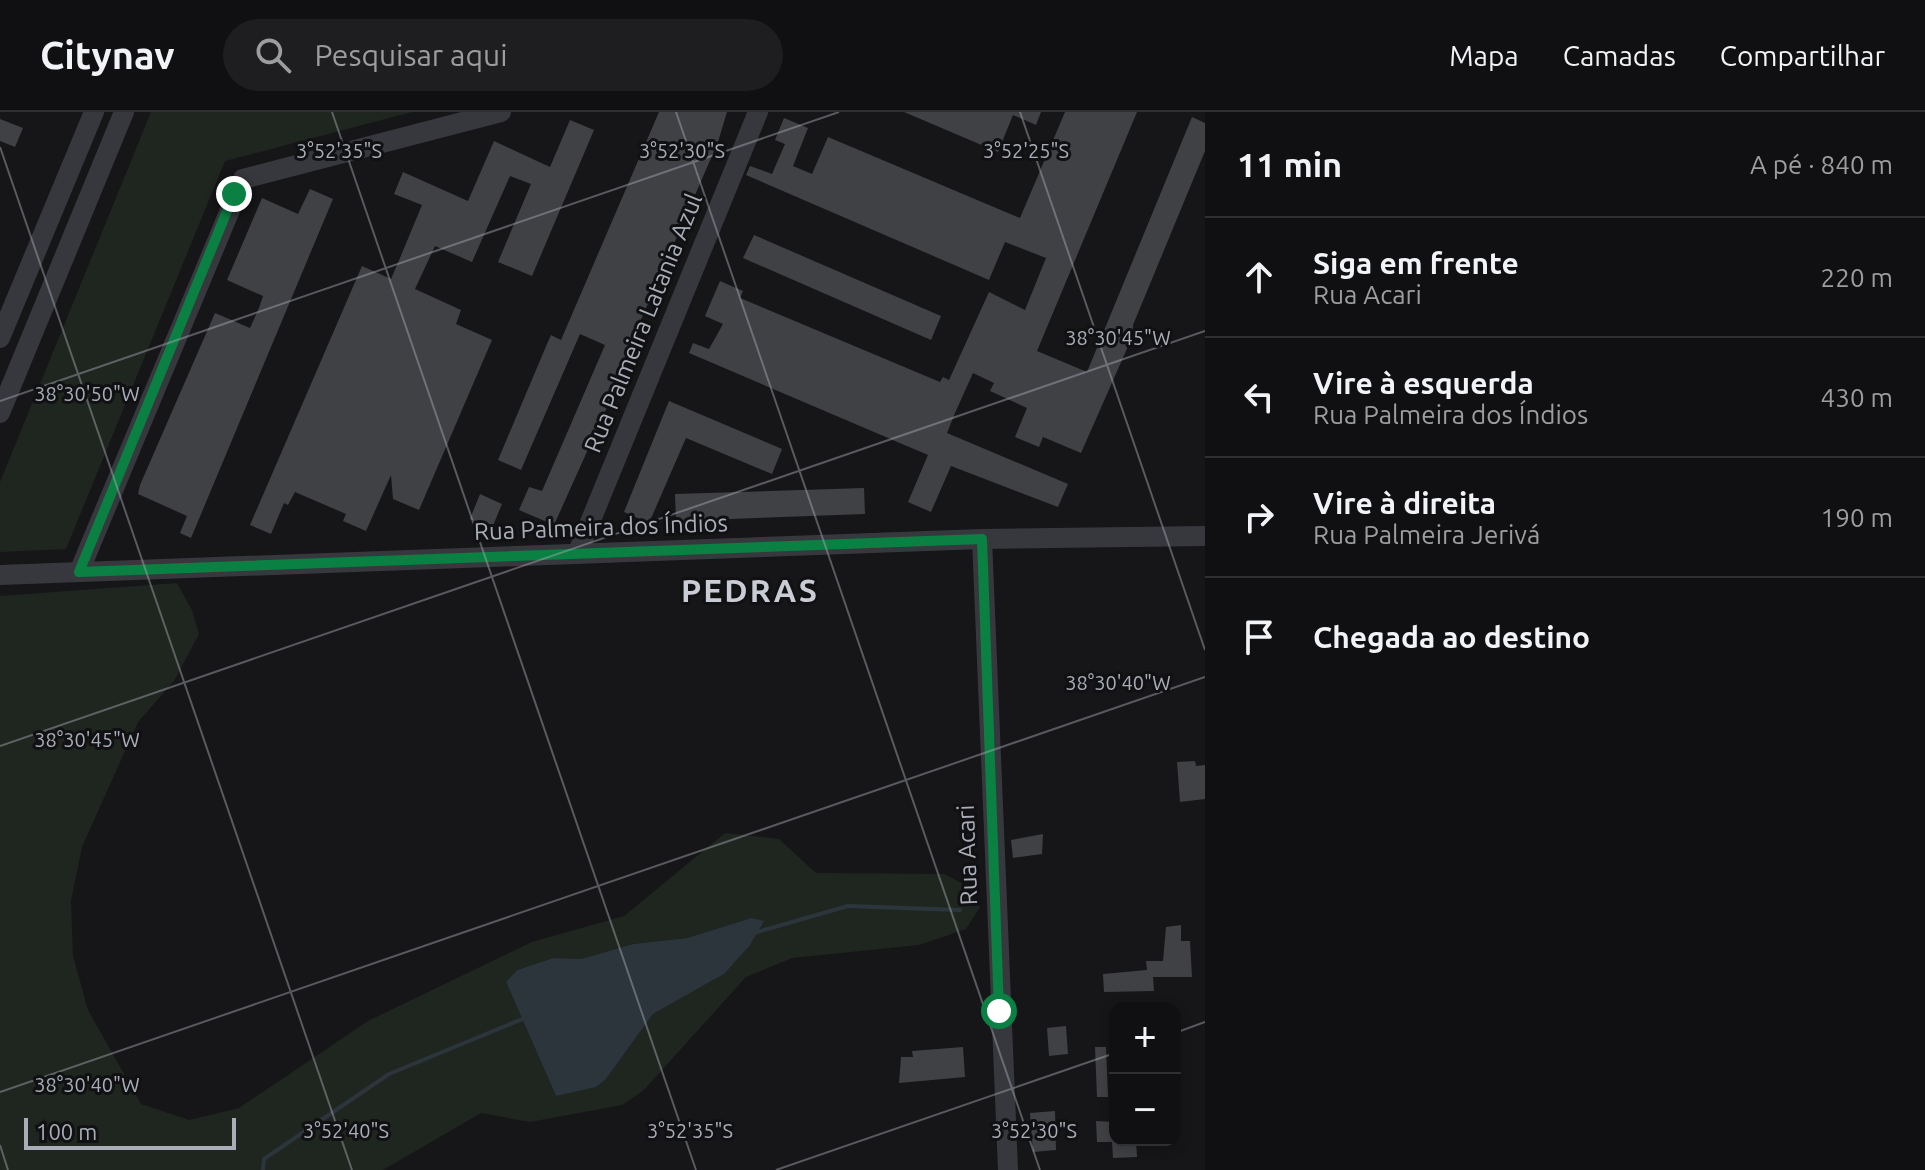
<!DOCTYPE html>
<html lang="pt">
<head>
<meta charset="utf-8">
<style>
	body { margin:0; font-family:Ubuntu,sans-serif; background:#1e1e20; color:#f1f3f6 }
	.controls { position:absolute; right:24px; bottom:24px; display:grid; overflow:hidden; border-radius:16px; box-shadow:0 4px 12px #0003 }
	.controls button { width:72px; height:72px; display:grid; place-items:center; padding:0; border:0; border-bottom:2px solid #303032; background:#101012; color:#f1f3f6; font:40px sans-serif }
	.scale { position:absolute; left:24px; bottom:20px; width:212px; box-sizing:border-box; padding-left:8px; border:4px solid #a8adb8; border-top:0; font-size:22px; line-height:28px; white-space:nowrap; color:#a8adb8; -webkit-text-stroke:6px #111113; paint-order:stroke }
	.stop { position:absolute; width:24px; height:24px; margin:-18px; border:6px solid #0b8043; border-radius:50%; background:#fff }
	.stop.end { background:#0b8043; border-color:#fff; box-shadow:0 2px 8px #0008 }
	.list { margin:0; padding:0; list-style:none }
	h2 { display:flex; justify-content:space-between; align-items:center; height:104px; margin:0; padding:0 32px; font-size:34px }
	h2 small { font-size:26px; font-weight:400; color:#9c9d9f }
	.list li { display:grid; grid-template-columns:52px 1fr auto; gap:24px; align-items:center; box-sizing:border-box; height:120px; padding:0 32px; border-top:2px solid #303032 }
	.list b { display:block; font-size:30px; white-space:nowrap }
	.list p { margin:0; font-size:26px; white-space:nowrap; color:#9c9d9f }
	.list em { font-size:26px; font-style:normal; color:#9c9d9f }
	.icon { flex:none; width:44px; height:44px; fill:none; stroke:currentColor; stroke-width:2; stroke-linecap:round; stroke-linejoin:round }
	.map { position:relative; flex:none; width:1205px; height:1058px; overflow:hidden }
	header { display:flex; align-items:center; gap:48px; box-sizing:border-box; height:112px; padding:0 40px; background:#101012; border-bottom:2px solid #303032 }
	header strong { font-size:38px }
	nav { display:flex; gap:44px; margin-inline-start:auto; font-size:28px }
	.search { width:560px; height:72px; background:#1e1e20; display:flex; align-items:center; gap:20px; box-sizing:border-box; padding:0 28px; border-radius:44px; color:#9c9d9f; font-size:30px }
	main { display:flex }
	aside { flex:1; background:#101012 }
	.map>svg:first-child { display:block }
	.green { fill:#1e261f; fill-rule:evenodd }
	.water { fill:#2c353c }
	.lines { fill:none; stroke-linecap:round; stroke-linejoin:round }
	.stream { stroke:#2c353c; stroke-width:4 }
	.building { fill:#404145 }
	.minor { stroke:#37383d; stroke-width:20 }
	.route { stroke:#0b8043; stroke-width:10 }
	.ticks { fill:none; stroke:#a8adb8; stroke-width:2; stroke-opacity:0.45 }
	.labels { text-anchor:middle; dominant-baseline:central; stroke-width:6; stroke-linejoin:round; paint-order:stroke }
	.street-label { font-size:24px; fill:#a8adb8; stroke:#111113 }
	.district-label { font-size:32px; font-weight:bold; letter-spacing:2px; fill:#c9ccd4; stroke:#111113 }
	.ticks-label { font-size:20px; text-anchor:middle; fill:#a8adb8; stroke:#111113; stroke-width:6; stroke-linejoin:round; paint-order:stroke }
</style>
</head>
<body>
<header>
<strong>Citynav</strong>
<div class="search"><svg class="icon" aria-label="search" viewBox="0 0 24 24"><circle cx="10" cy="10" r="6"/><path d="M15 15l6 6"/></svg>Pesquisar aqui</div>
<nav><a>Mapa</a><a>Camadas</a><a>Compartilhar</a></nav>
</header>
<main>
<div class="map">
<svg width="1205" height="1058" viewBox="0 0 1205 1058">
	<rect width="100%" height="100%" fill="#161618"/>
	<g class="green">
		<polygon points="151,0 412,0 225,49 66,437 0,440 0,370"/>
		<path d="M177 471 192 498 199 522 174 569 138 610 82 735 71 789 73 844 88 898 141 992 189 1008 239 996 368 909 532 830 624 804 725 721 779 727 816 761 944 762 967 774 980 795 966 817 919 833 792 846 746 865 643 979 622 993 530 1010 481 1001 383 1058H0V484ZM751 806 724 862 653 902 606 967 556 984 506 870 517 858 553 846 581 847 633 832 687 826Z"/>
	</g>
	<polygon class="water" points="751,806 764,809 750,833 724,862 653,902 606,967 596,975 556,984 506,870 517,858 553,846 581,847 633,832 687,826"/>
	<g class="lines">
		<g class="stream">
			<polyline points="754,821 848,794 960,798"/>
			<polyline points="263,1058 264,1047 389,962 525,906"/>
		</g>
	</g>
	<g class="building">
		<polygon points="659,0 727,0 718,30 630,233 612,284 554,413 519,398 529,375 542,379 605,233 580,222 521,358 498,348 547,232 551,223 561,228"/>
		<polygon points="904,0 1041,0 1036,13 1013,3 998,40"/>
		<polygon points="1065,0 1137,0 1037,239 1087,260 1192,5 1205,11 1205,39 1133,213 1133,223 1081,341 1043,325 1039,335 1015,325 1027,296 990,279 994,271 973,261 955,301 947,321 1068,372 1058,395 951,354 931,400 908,390 928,343 689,241 693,231 709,237 723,212 705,204 720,169 743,179 740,186 940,270 943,265 949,268 989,180 1025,198 1046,146 1005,130 989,168 746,63 750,54 772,62 785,32 775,28 784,6 808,16 793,54 812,62 828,25 1020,106"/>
		<polygon points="0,7 23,16 15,35 0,29"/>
		<polygon points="570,8 594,18 532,164 498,150 531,72 510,64 472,150 435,134 415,177 461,198 456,212 492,228 419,398 393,387 391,363 366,419 343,409 346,402 295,380 288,393 284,391 271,422 250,413 362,154 391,167 400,146 422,93 394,82 403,60 468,89 494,29 550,55"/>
		<polygon points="310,77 333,87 191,426 180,421 187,404 138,382 140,373 215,201 250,216 259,196 263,184 227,168 262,86 298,102"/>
		<polygon points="754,123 941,204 931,228 743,146"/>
		<polygon points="669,289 782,337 772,362 686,326 649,411 624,400"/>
		<polygon points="864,376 865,402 676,409 675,382"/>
		<polygon points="480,382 502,392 492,416 470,407"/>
		<polygon points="1195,649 1196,654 1205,653 1205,687 1180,690 1177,650"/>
		<polygon points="1043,722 1042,742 1013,746 1011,728"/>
		<polygon points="1181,813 1181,829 1190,829 1192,865 1153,865 1154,879 1104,880 1103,862 1147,858 1146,849 1163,849 1166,815"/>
		<polygon points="1066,914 1068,942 1049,944 1047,916"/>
		<polygon points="963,935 965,965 899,971 901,945 913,945 912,939"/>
		<polygon points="1095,935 1106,935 1108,985 1097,985"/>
		<polygon points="1055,999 1056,1038 1033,1040 1030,1001"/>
		<polygon points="1096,1009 1115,1010 1115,1028 1136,1028 1137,1045 1113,1046 1112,1030 1097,1030"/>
	</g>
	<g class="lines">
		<g class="minor">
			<polyline points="0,226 94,0"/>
			<polyline points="0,301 124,0"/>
			<polyline points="982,427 1008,1058"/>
			<polyline points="577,442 758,0"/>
			<polyline points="79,460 243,67 501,0"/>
			<polyline points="0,463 982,427 1205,424"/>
		</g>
	</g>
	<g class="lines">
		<polyline class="route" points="234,82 79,460 982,427 999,899"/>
	</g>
	<path class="ticks" d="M332 0 696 1058M676 0 1040 1058M1020 0 1205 538M0 35 352 1058M0 289 839 0M0 634 1205 219M1175 921 1205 910M0 980 1205 565M0 1033 8 1058M776 1058 1115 941"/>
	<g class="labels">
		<g class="street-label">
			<text transform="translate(643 211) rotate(-68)">Rua Palmeira Latania Azul</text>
			<text transform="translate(601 415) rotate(-2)">Rua Palmeira dos Índios</text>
			<text transform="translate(967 743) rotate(-92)">Rua Acari</text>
		</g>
		<g class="district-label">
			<text x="750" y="478">PEDRAS</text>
		</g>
	</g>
	<g class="ticks-label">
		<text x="339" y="46">3°52'35"S</text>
		<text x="682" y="46">3°52'30"S</text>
		<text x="1026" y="46">3°52'25"S</text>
		<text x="1118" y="233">38°30'45"W</text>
		<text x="87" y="289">38°30'50"W</text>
		<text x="1118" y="578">38°30'40"W</text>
		<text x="87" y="635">38°30'45"W</text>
		<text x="87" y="980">38°30'40"W</text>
		<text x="346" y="1026">3°52'40"S</text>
		<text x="690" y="1026">3°52'35"S</text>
		<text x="1034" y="1026">3°52'30"S</text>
	</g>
</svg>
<div class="controls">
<button>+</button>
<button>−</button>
</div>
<div class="scale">100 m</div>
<div class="stop" style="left:999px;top:899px"></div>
<div class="stop end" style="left:234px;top:82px"></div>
</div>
<aside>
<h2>11 min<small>A pé · 840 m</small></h2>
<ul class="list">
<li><svg class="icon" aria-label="ahead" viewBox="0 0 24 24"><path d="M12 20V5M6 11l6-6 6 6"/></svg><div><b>Siga em frente</b><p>Rua Acari</p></div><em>220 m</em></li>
<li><svg class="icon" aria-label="left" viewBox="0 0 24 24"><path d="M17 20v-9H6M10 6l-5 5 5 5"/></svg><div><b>Vire à esquerda</b><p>Rua Palmeira dos Índios</p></div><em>430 m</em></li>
<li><svg class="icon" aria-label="right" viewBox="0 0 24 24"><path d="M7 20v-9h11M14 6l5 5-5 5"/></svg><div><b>Vire à direita</b><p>Rua Palmeira Jerivá</p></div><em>190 m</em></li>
<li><svg class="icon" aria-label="arrive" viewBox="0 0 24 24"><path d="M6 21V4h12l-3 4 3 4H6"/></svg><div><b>Chegada ao destino</b></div></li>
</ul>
</aside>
</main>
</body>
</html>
